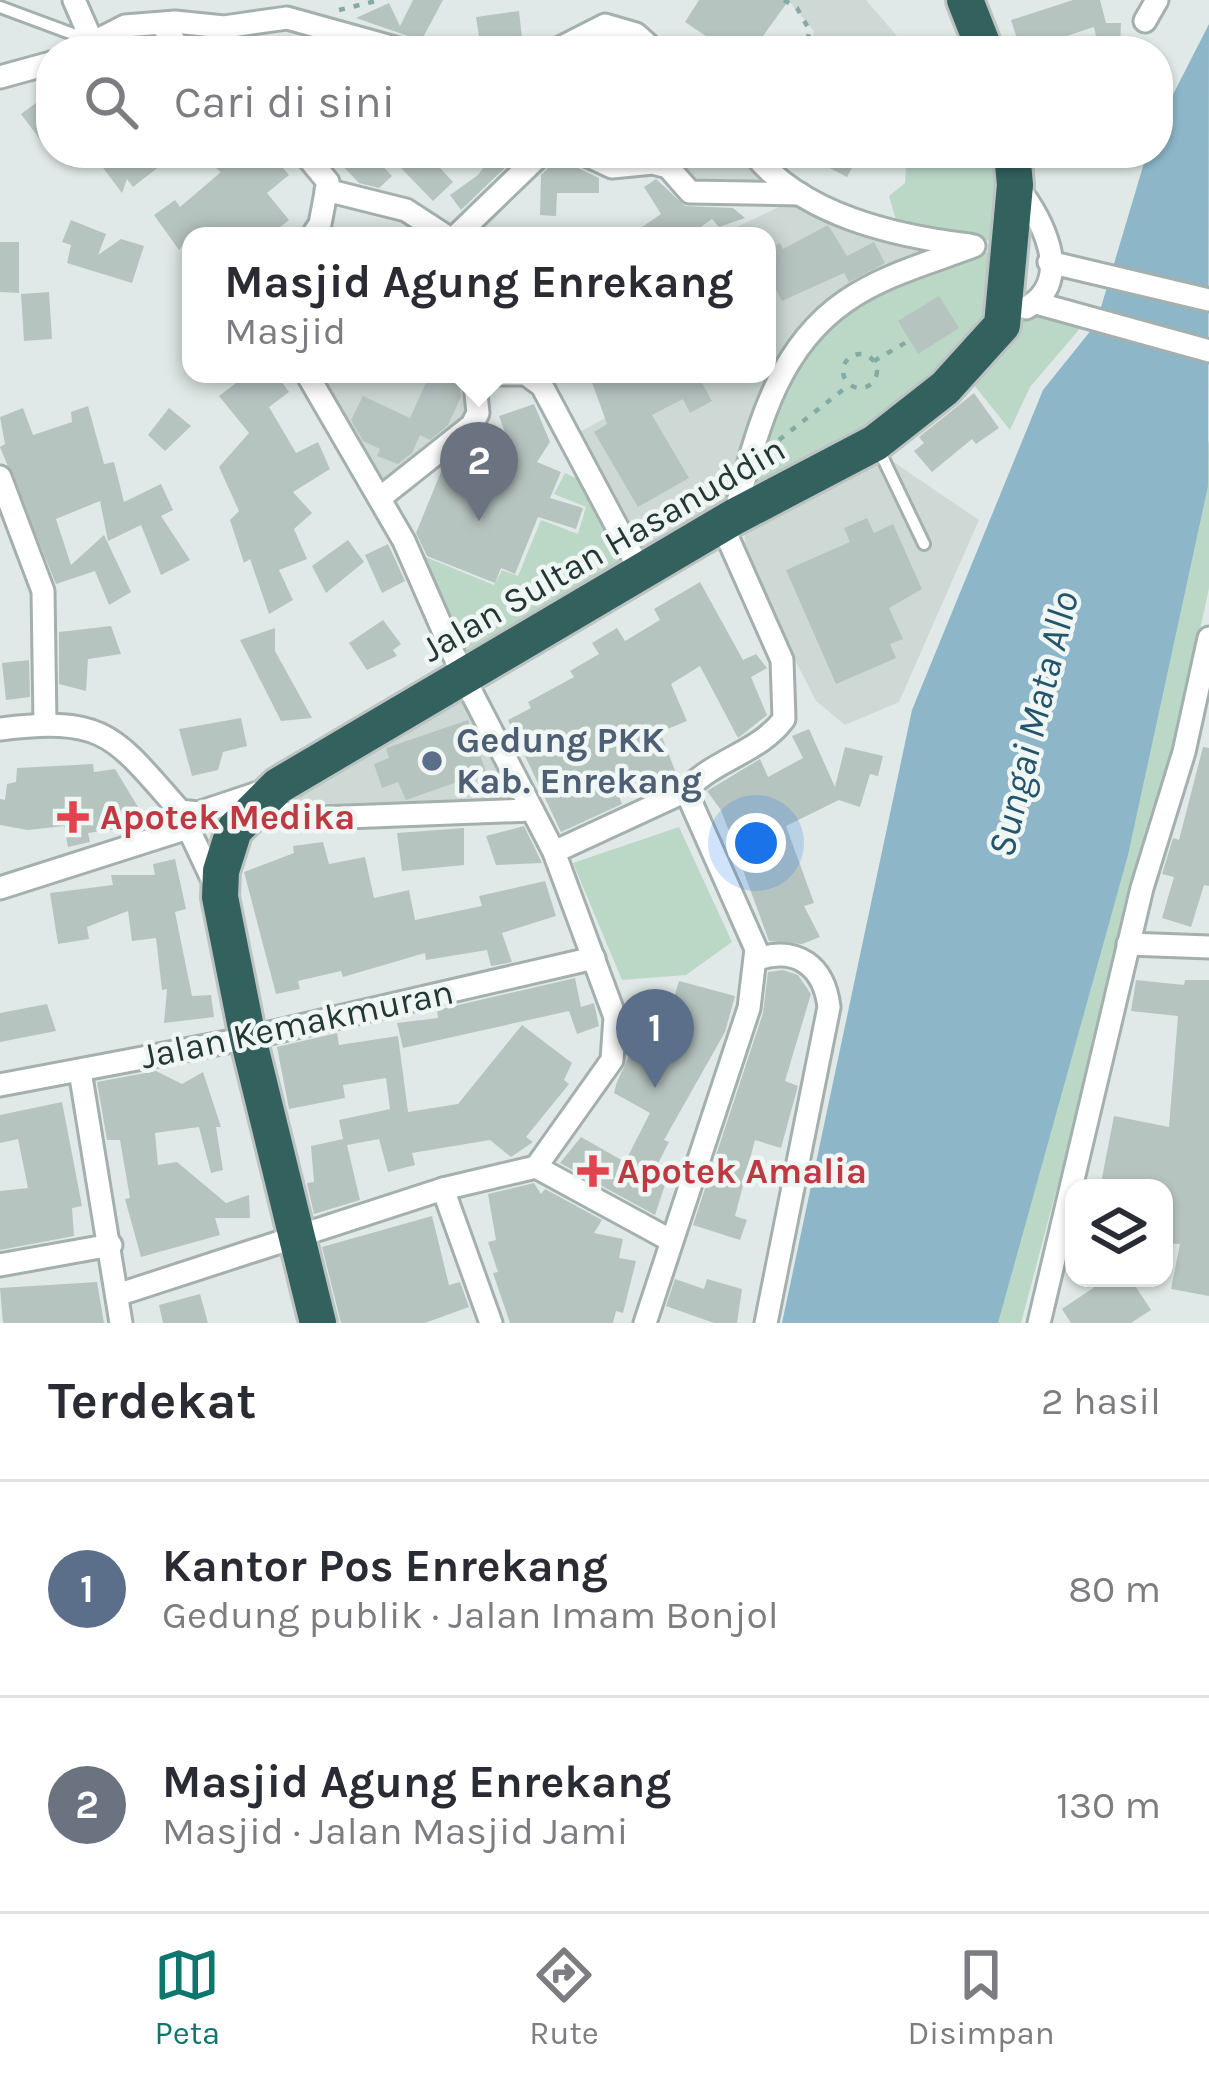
<!DOCTYPE html>
<html lang="id">
<head>
<meta charset="utf-8">
<style>
	body { margin:0; font-family:Karla,sans-serif; background:#f7f7f7; color:#2b2b33 }
	.controls { position:absolute; right:36px; bottom:36px; display:grid; overflow:hidden; border-radius:24px; box-shadow:0 3px 9px #0004 }
	.controls button { width:108px; height:108px; display:grid; place-items:center; padding:0; border:0; border-bottom:3px solid #e1e1e2; background:#fff; color:#2b2b33; font:60px sans-serif }
	.you { position:absolute; left:756px; top:843px; width:42px; height:42px; margin:-30px; border:9px solid #fff; border-radius:50%; background:#1a73e8; box-shadow:0 0 0 18px #1a73e833 }
	.badge { display:grid; place-items:center; width:78px; height:78px; border-radius:50%; background:#0f766e; color:#fff; font-size:39px; font-weight:700 }
	.pin { position:absolute; translate:-50% -99px; filter:drop-shadow(0 3px 6px #0008) }
	.pin::after { content:''; position:absolute; top:63px; width:42px; height:36px; background:inherit; clip-path:polygon(0 0,100% 0,50% 100%) }
	.popup { position:absolute; left:182px; top:227px; width:594px; height:156px; box-sizing:border-box; display:grid; place-content:center; border-radius:24px; background:#fff; filter:drop-shadow(0 3px 9px #0005); font-size:39px; white-space:nowrap; color:#7c7c81 }
	.popup b { font-size:45px; color:#2b2b33 }
	.popup::after { content:''; position:absolute; left:50%; top:100%; margin-left:-24px; border:24px solid transparent; border-top-color:#fff }
	.list { margin:0; padding:0; list-style:none }
	h2 { display:flex; justify-content:space-between; align-items:center; height:156px; margin:0; padding:0 48px; font-size:51px }
	h2 small { font-size:39px; font-weight:400; color:#7c7c81 }
	.list li { display:grid; grid-template-columns:78px 1fr auto; gap:36px; align-items:center; box-sizing:border-box; height:216px; padding:0 48px; border-top:3px solid #e1e1e2 }
	.list b { display:block; font-size:45px; white-space:nowrap }
	.list p { margin:0; font-size:39px; white-space:nowrap; color:#7c7c81 }
	.list em { font-size:39px; font-style:normal; color:#7c7c81 }
	.icon { flex:none; width:66px; height:66px; fill:none; stroke:currentColor; stroke-width:2; stroke-linecap:round; stroke-linejoin:round }
	.map { position:relative; flex:none; width:1209px; height:1323px; overflow:hidden }
	.search { position:absolute; background:#fff; box-shadow:0 3px 9px #0004; left:36px; right:36px; top:36px; height:132px; display:flex; align-items:center; gap:30px; box-sizing:border-box; padding:0 42px; border-radius:48px; color:#7c7c81; font-size:45px }
	.sheet { height:588px; background:#fff }
	nav { display:flex; justify-content:space-around; align-items:center; box-sizing:border-box; height:168px; border-top:3px solid #e1e1e2; background:#fff; font-size:33px; color:#7c7c81 }
	nav a { display:grid; justify-items:center; gap:6px }
	nav .on { color:#0f766e }
	.map>svg:first-child { display:block }
	.built { fill:#ced9d6 }
	.green { fill:#bbd8c7 }
	.water { fill:#8db7c9 }
	.building { fill:#b6c4c0 }
	.lines { fill:none; stroke-linecap:round; stroke-linejoin:round }
	.lane-casing { stroke:#a4b0ae; stroke-width:16 }
	.street-casing { stroke:#a4b0ae; stroke-width:27 }
	.highway-casing { stroke:#bdc3c2; stroke-width:42 }
	.path { stroke:#84aaa4; stroke-width:4.5; stroke-dasharray:6 9; stroke-linecap:butt }
	.lane { stroke:#fff; stroke-width:10 }
	.street { stroke:#fff; stroke-width:21 }
	.highway { stroke:#32615e; stroke-width:36 }
	.service-dot { fill:#5c6f8a; stroke:#f0f6f4; stroke-width:4.5 }
	.health-dot { fill:#e0444e; stroke:#f0f6f4; stroke-width:4.5 }
	.labels { text-anchor:middle; dominant-baseline:central; stroke-width:9; stroke-linejoin:round; paint-order:stroke }
	.street-label { font-size:36px; fill:#233835; stroke:#f0f6f4 }
	.service-label { font-size:36px; font-weight:bold; fill:#4e5e75; stroke:#f0f6f4; text-anchor:start }
	.health-label { font-size:36px; font-weight:bold; fill:#be3a42; stroke:#f0f6f4; text-anchor:start }
	.water-label { font-size:39px; font-style:italic; fill:#23556d; stroke:#f0f6f4 }
</style>
</head>
<body>
<div class="map">
<svg width="1209" height="1323" viewBox="0 0 1209 1323">
	<rect width="100%" height="100%" fill="#e0e9e7"/>
	<g class="built">
		<polygon points="788,0 866,0 910,51 810,51 814,31"/>
		<polygon points="678,153 754,153 797,193 691,190 662,162"/>
		<polygon points="798,198 951,246 730,508 632,568 567,439 658,389 653,374 767,374 767,236 718,236"/>
		<polygon points="332,374 468,374 473,410 381,490 323,390"/>
		<polygon points="870,446 979,520 899,702 845,725 816,701 794,658 745,545 744,517"/>
		<polygon points="463,681 526,812 267,811"/>
	</g>
	<g class="green">
		<polygon points="898,153 1005,153 996,231 990,241 897,224 889,196 905,183 906,168"/>
		<polygon points="975,249 992,254 990,311 899,420 742,509 780,383 850,303"/>
		<polygon points="1040,304 1083,325 1030,387 1010,430 966,375 1008,324"/>
		<polygon points="1209,440 1209,588 1181,720 1021,1323 984,1323"/>
		<polygon points="565,473 582,481 627,572 465,672 416,553 494,585 502,570 518,576 541,520 578,534 586,507 554,494"/>
		<polygon points="679,827 732,942 686,975 622,980 573,863"/>
	</g>
	<polygon class="water" points="1209,24 1208,486 1128,855 998,1323 782,1323 912,710 1043,390 1096,324 1147,153 1158,153 1158,124"/>
	<g class="building">
		<polygon points="413,0 443,0 419,45 411,37 356,18 389,3 400,26"/>
		<polygon points="699,0 789,0 752,51 728,51 685,22"/>
		<polygon points="1073,0 1100,0 1106,23 1121,23 1120,51 1099,51 1094,27 1021,51 1011,20"/>
		<polygon points="519,11 522,37 480,43 476,17"/>
		<polygon points="51,92 51,154 21,114"/>
		<polygon points="92,153 151,153 161,165 133,187 127,179 122,193"/>
		<polygon points="197,153 270,153 289,175 267,193 289,220 269,236 214,236 208,229 191,236 179,250 154,215 175,200 180,207 221,172"/>
		<polygon points="349,153 370,153 392,176 379,188 359,183 339,162"/>
		<polygon points="418,153 426,153 453,182 433,201 401,168"/>
		<polygon points="494,153 520,153 461,210 450,195 478,175"/>
		<polygon points="801,153 860,153 847,177"/>
		<polygon points="549,167 576,167 599,178 599,193 557,193 556,216 540,215 541,175"/>
		<polygon points="656,179 685,206 733,208 745,218 719,227 712,219 688,236 629,236 661,214 644,187"/>
		<polygon points="71,220 106,234 98,255 121,239 144,246 132,283 67,263 71,245 62,242"/>
		<polygon points="828,225 847,256 874,242 885,263 849,282 844,273 782,301 767,272 767,250 780,243 783,249"/>
		<polygon points="0,242 19,242 19,293 0,292"/>
		<polygon points="49,292 52,339 24,341 21,294"/>
		<polygon points="939,296 959,328 918,354 898,321"/>
		<polygon points="248,374 276,374 289,392 269,407 296,453 318,442 330,469 293,492 312,513 294,529 307,559 279,570 293,600 269,614 250,559 244,563 230,520 239,511 219,467 249,433 219,396"/>
		<polygon points="430,374 459,374 461,397 448,425 430,440 420,435 412,453 398,464 377,456 380,449 363,441 351,420 363,396 410,418"/>
		<polygon points="589,374 697,374 712,401 690,413 683,399 652,415 689,478 638,507 594,432 607,424"/>
		<polygon points="974,393 999,428 976,444 972,439 932,472 914,451 924,443 919,437"/>
		<polygon points="534,404 550,442 537,462 561,472 550,498 583,508 576,529 538,517 515,574 501,568 495,583 427,556 416,533 443,467 455,458 494,473 508,441 499,416"/>
		<polygon points="88,406 104,464 114,462 124,502 161,484 173,510 161,516 190,560 161,575 141,525 108,541 100,501 56,519 71,565 104,535 131,592 109,605 95,571 56,584 0,447 5,444 0,417 23,408 33,435 72,422 71,412"/>
		<polygon points="169,408 191,426 165,451 148,435"/>
		<polygon points="867,518 874,533 893,524 922,589 889,608 903,639 890,644 896,658 836,684 786,570 850,542 844,528"/>
		<polygon points="348,540 364,562 326,593 312,566"/>
		<polygon points="388,544 405,581 382,593 365,555"/>
		<polygon points="700,582 743,660 756,654 767,668 751,677 767,715 738,738 700,666 671,684 687,721 660,732 676,773 619,796 622,804 561,832 508,720 531,708 528,702 574,677 570,671 599,654 592,643 617,628 625,641 660,620 654,609"/>
		<polygon points="383,620 401,644 393,650 397,656 367,670 349,643"/>
		<polygon points="111,626 121,654 88,659 86,691 59,684 59,632"/>
		<polygon points="275,628 275,651 312,718 281,721 240,640"/>
		<polygon points="29,660 30,697 6,700 2,663"/>
		<polygon points="241,718 247,746 223,752 218,770 192,776 179,729"/>
		<polygon points="468,720 486,772 466,779 463,769 463,780 406,800 398,782 382,788 374,764 389,758 386,748"/>
		<polygon points="809,729 835,787 845,747 883,756 878,776 870,774 860,807 839,800 786,826 814,903 804,906 820,937 802,944 769,941 721,810 707,791 760,759 768,777 803,758 792,736"/>
		<polygon points="1203,747 1209,748 1209,886 1204,885 1191,927 1162,918 1174,877 1162,874 1173,838 1179,840"/>
		<polygon points="93,764 94,772 115,769 149,825 88,833 90,842 68,847 64,826 28,830 0,825 0,799 5,800 7,784 16,782 17,768"/>
		<polygon points="524,826 542,863 496,865 486,836"/>
		<polygon points="464,828 464,865 402,871 397,833"/>
		<polygon points="323,842 329,864 365,857 374,898 409,890 415,920 482,906 479,896 545,881 556,916 502,933 512,962 491,966 487,950 426,960 425,953 343,977 341,971 298,981 300,989 276,994 244,872 294,853 293,846"/>
		<polygon points="175,859 186,909 175,912 192,996 211,995 214,1017 164,1023 167,989 162,990 156,938 132,941 128,911 87,927 89,939 58,944 50,893 113,885 111,875 155,875 153,864"/>
		<polygon points="783,970 798,975 811,994 785,1081 798,1086 781,1148 755,1140 735,1216 747,1220 740,1240 693,1225 763,1013 768,972"/>
		<polygon points="575,978 581,1007 594,1003 599,1026 577,1034 569,1011 578,1009 403,1048 397,1023 438,1018 437,1010"/>
		<polygon points="1136,980 1184,985 1185,980 1209,980 1209,1296 1171,1289 1180,1244 1164,1243 1164,1188 1100,1188 1114,1116 1169,1127 1178,1016 1131,1011"/>
		<polygon points="679,981 735,996 725,1032 664,1140 669,1142 650,1179 665,1185 655,1215 560,1163 581,1137 625,1162 650,1113 614,1093 617,1082 649,1013 655,1016 671,1007"/>
		<polygon points="47,1004 56,1031 0,1042 0,1013"/>
		<polygon points="522,1025 572,1063 564,1080 569,1084 526,1137 533,1142 511,1157 490,1140 412,1153 415,1165 388,1172 379,1139 347,1145 360,1200 314,1214 307,1183 314,1182 311,1146 343,1139 339,1120 390,1109 386,1078 343,1085 345,1098 289,1109 277,1047 337,1033 339,1045 398,1036 408,1112 458,1104"/>
		<polygon points="156,1071 182,1084 203,1072 221,1127 216,1127 223,1170 211,1173 199,1127 155,1133 158,1165 177,1162 226,1203 249,1195 250,1218 215,1218 220,1235 141,1257 125,1199 130,1198 120,1140 107,1140 97,1082"/>
		<polygon points="62,1102 82,1206 72,1208 74,1236 0,1250 0,1191 28,1188 18,1139 0,1143 0,1115"/>
		<polygon points="534,1183 541,1194 545,1189 602,1220 594,1233 623,1239 619,1258 636,1261 623,1313 616,1311 613,1323 510,1323 493,1273 498,1272 488,1242 496,1240 488,1194"/>
		<polygon points="432,1216 449,1285 460,1282 469,1307 425,1323 341,1323 322,1247"/>
		<polygon points="1108,1278 1130,1278 1151,1310 1131,1323 1071,1323 1062,1309"/>
		<polygon points="675,1279 704,1289 707,1279 742,1289 737,1323 714,1323 666,1306"/>
		<polygon points="97,1282 104,1323 3,1323 0,1288"/>
		<polygon points="200,1294 208,1323 163,1323 159,1305"/>
	</g>
	<g class="lines">
		<defs>
			<g id="lane">
				<polyline points="0,7 89,40"/>
				<polyline points="877,446 924,544"/>
			</g>
			<g id="street">
				<polyline points="74,0 92,41"/>
				<polyline points="1145,21 1157,0"/>
				<polyline points="161,24 182,51"/>
				<polyline points="76,51 125,26 175,22 224,27 287,18 406,51"/>
				<polyline points="554,51 605,25 636,34 655,51"/>
				<polyline points="0,77 51,63"/>
				<polyline points="304,153 328,182 320,224 312,236"/>
				<polyline points="582,153 612,167 653,163 668,167 690,192 800,194"/>
				<path d="M753 153C802 215 894 236 969 245"/>
				<path d="M1016 185C1040 216 1077 280 1026 308"/>
				<polyline points="326,190 406,210 446,236"/>
				<polyline points="456,236 542,153"/>
				<polyline points="1049,262 1209,300"/>
				<polyline points="1036,303 1209,351"/>
				<polyline points="307,374 404,541 464,678 554,852 615,1017 612,1060 536,1167"/>
				<polyline points="475,374 526,374 542,386 641,572"/>
				<polyline points="0,477 43,591 45,723"/>
				<polyline points="380,498 472,425 478,413 474,374"/>
				<path d="M734 517C756 437 773 351 846 301 883 275 932 262 974 246"/>
				<path d="M0 729C106 716 114 736 180 811L198 813 261 792"/>
				<polyline points="250,809 320,818 531,810"/>
				<polyline points="183,817 216,887"/>
				<path d="M554 852 686 791C712 760 759 753 784 719L782 660 722 525"/>
				<polyline points="0,888 188,828"/>
				<polyline points="1128,944 1209,947"/>
				<path d="M757 959C797 946 824 966 829 1007L766 1323"/>
				<polyline points="80,1071 121,1323"/>
				<polyline points="0,1085 248,1038 594,958"/>
				<polyline points="443,1189 491,1323"/>
				<polyline points="0,1265 111,1245"/>
				<polyline points="117,1295 443,1189 536,1167 670,1240"/>
				<polyline points="645,1323 749,1008 756,949 686,791"/>
				<polyline points="1039,1323 1142,888 1184,752 1209,638"/>
			</g>
			<g id="highway">
				<polyline points="965,0 985,51"/>
				<polyline points="318,1323 248,1038 220,897 221,871 234,830 278,786 734,517 875,443 945,388 1002,325 1015,185 1012,153"/>
			</g>
		</defs>
		<use href="#lane" class="lane-casing"/>
		<use href="#street" class="street-casing"/>
		<use href="#highway" class="highway-casing"/>
		<g class="path">
			<polyline points="784,0 797,8 810,31 803,51"/>
			<polyline points="339,10 380,0"/>
			<circle cx="860" cy="371" r="17"/>
			<polyline points="874,361 910,340"/>
			<polyline points="779,440 849,385"/>
		</g>
		<use href="#lane" class="lane"/>
		<use href="#street" class="street"/>
		<use href="#highway" class="highway"/>
	</g>
	<circle class="service-dot" cx="432" cy="761" r="12"/>
	<g class="health-dot">
		<path d="M67 799h12v12h12v12h-12v12h-12v-12h-12v-12h12z"/>
		<path d="M587 1153h12v12h12v12h-12v12h-12v-12h-12v-12h12z"/>
	</g>
	<g class="labels">
		<g class="street-label">
			<text transform="translate(603 549) rotate(-30)">Jalan Sultan Hasanuddin</text>
			<text transform="translate(297 1024) rotate(-12)">Jalan Kemakmuran</text>
		</g>
		<g class="service-label">
			<text x="456" y="740">Gedung PKK<tspan x="456" dy="41">Kab. Enrekang</tspan></text>
		</g>
		<g class="health-label">
			<text x="100" y="817">Apotek Medika</text>
			<text x="617" y="1171">Apotek Amalia</text>
		</g>
		<g class="water-label">
			<text transform="translate(1033 724) rotate(-76)">Sungai Mata Allo</text>
		</g>
	</g>
</svg>
<div class="controls">
<button><svg class="icon" aria-label="layers" viewBox="0 0 24 24"><path d="M12 4l9 5-9 5-9-5zM3 14l9 5 9-5"/></svg></button>
</div>
<div class="you"></div>
<div class="pin badge" style="left:655px;top:1088px;background:#5c6f8a">1</div>
<div class="pin badge" style="left:479px;top:521px;background:#6b7280">2</div>
<div class="popup"><b>Masjid Agung Enrekang</b>Masjid</div>
<div class="search"><svg class="icon" aria-label="search" viewBox="0 0 24 24"><circle cx="10" cy="10" r="6"/><path d="M15 15l6 6"/></svg>Cari di sini</div>
</div>
<section class="sheet">
<h2>Terdekat<small>2 hasil</small></h2>
<ul class="list">
<li><span class="badge" style="background:#5c6f8a">1</span><div><b>Kantor Pos Enrekang</b><p>Gedung publik · Jalan Imam Bonjol</p></div><em>80 m</em></li>
<li><span class="badge" style="background:#6b7280">2</span><div><b>Masjid Agung Enrekang</b><p>Masjid · Jalan Masjid Jami</p></div><em>130 m</em></li>
</ul>
</section>
<nav>
<a class="on"><svg class="icon" aria-label="map" viewBox="0 0 24 24"><path d="M3 6l6-2 6 2 6-2v14l-6 2-6-2-6 2zM9 4v14M15 6v14"/></svg>Peta</a>
<a><svg class="icon" aria-label="directions" viewBox="0 0 24 24"><path d="M12 3l9 9-9 9-9-9zM9 14v-3h6M13 9l2 2-2 2"/></svg>Rute</a>
<a><svg class="icon" aria-label="saved" viewBox="0 0 24 24"><path d="M7 4h10v16l-5-4-5 4z"/></svg>Disimpan</a>
</nav>
</body>
</html>
